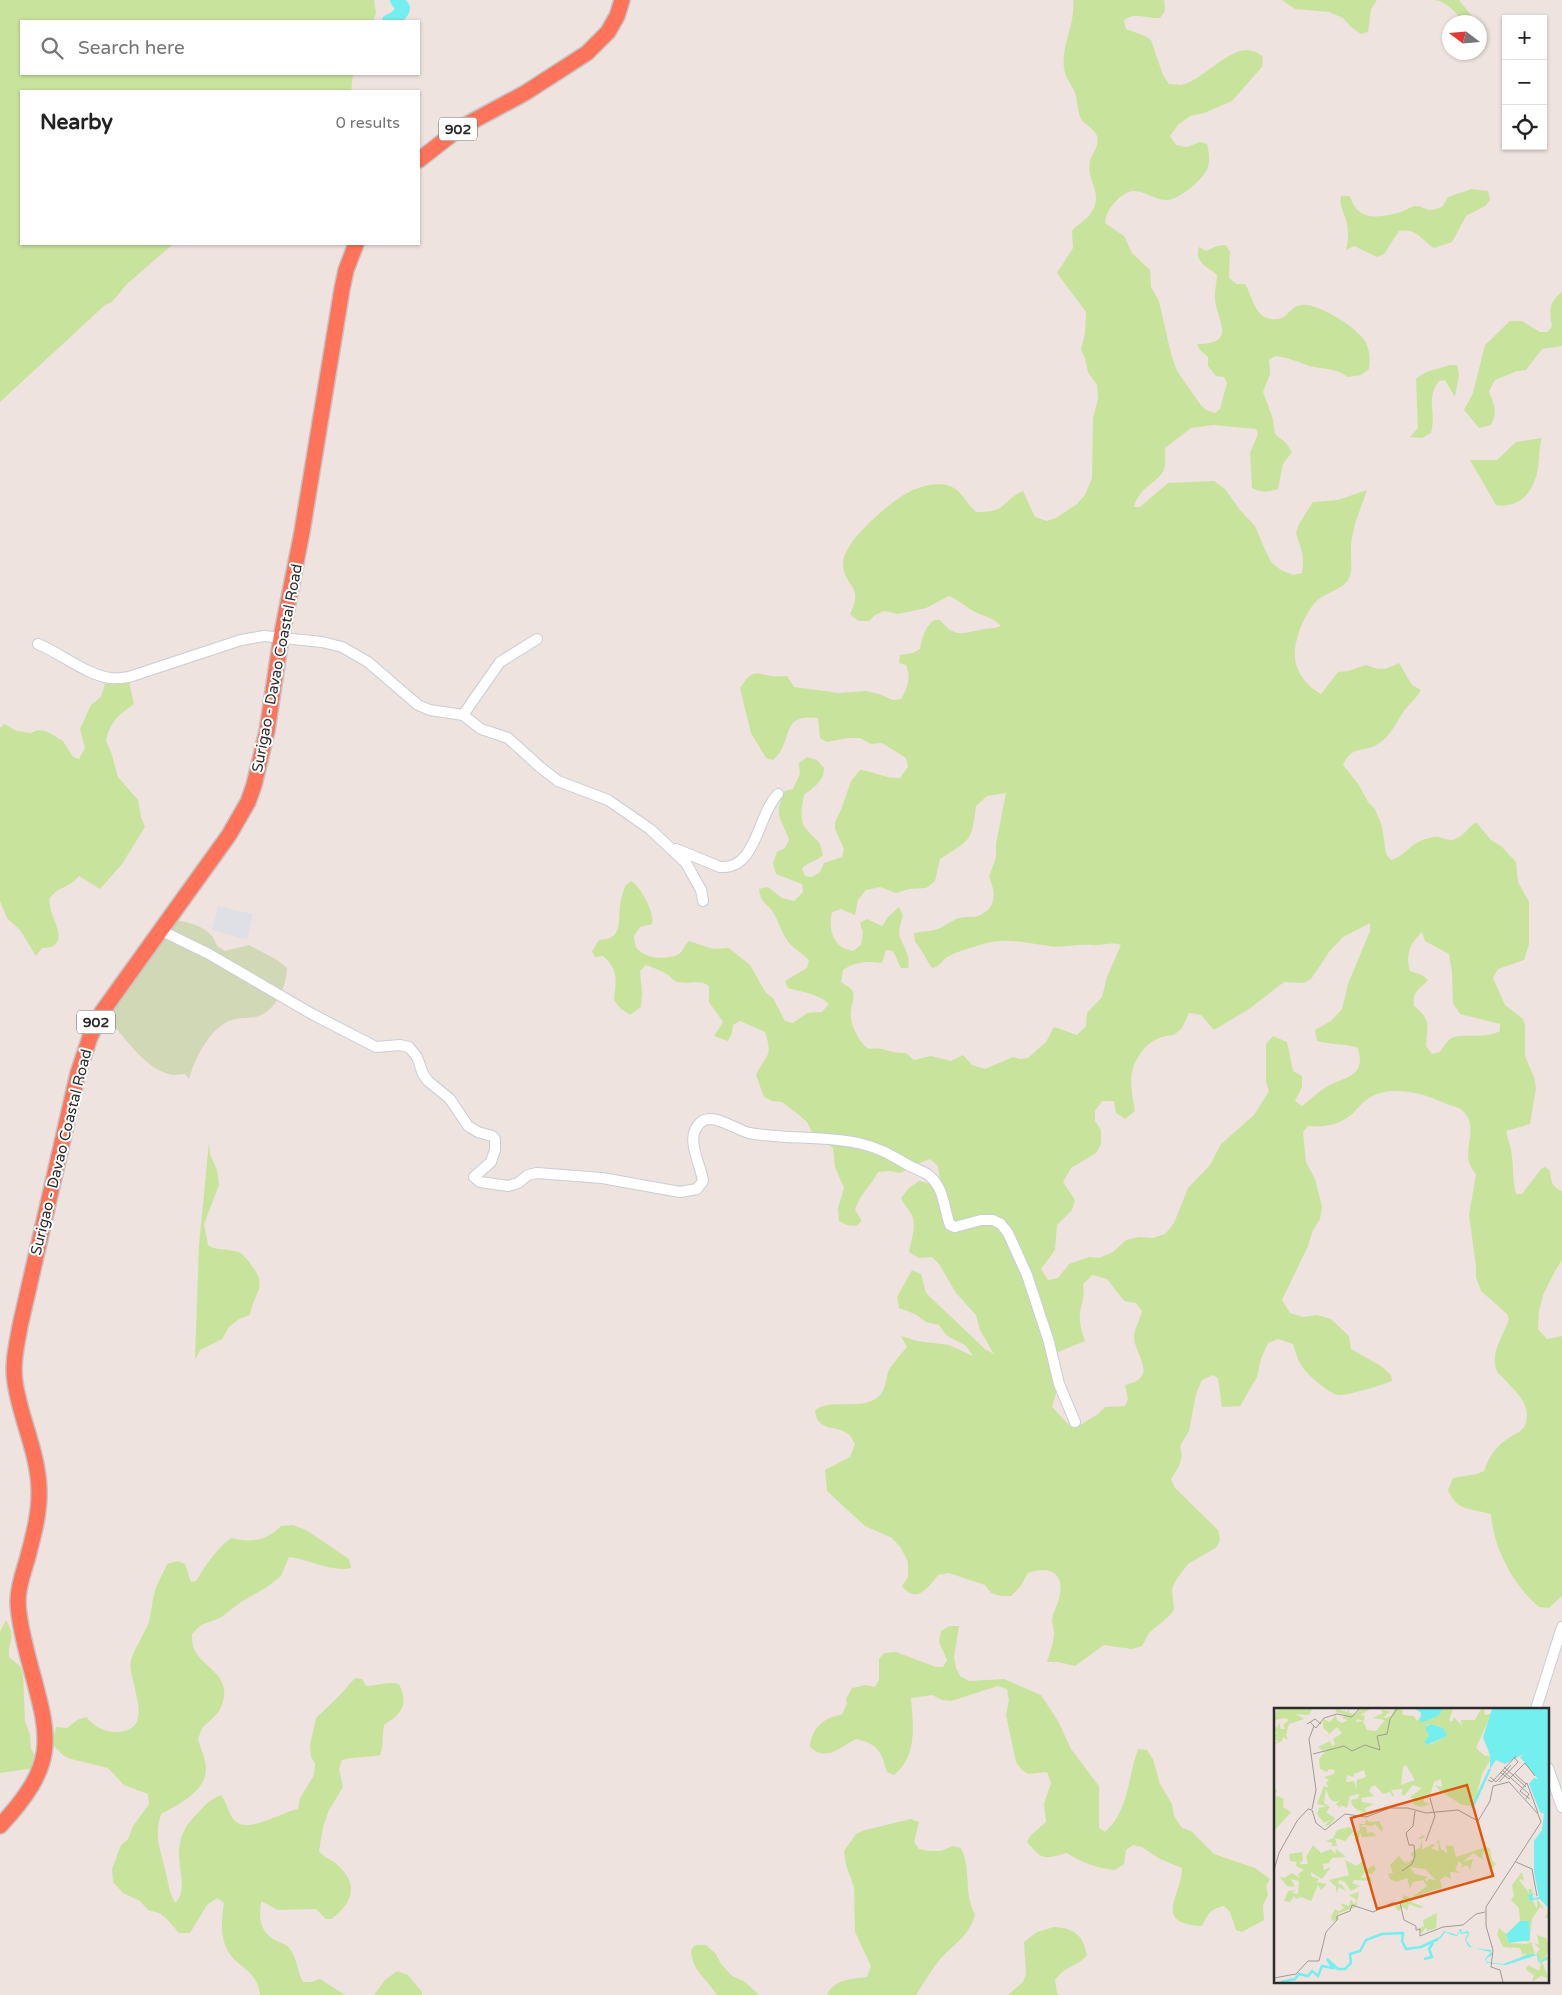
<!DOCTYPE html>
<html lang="en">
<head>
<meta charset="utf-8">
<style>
	body { margin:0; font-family:"Varela Round",sans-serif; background:#f6f6f6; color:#222 }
	.controls { position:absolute; right:15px; top:15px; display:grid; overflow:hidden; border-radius:0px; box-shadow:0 1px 4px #0004 }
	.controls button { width:45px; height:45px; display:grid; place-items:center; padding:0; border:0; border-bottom:1px solid #e0e0e0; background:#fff; color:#222; font:25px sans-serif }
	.compass { position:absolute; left:1442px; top:15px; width:45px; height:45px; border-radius:50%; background:#fff; box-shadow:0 1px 4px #0004; rotate:286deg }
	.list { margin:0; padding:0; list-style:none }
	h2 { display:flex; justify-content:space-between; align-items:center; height:65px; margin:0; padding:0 20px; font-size:21px }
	h2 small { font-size:16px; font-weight:400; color:#767676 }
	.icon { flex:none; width:28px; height:28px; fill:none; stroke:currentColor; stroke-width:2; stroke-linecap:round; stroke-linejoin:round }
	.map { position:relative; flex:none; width:1562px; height:1995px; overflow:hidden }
	.search { position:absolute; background:#fff; box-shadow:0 1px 4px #0004; left:20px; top:20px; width:400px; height:55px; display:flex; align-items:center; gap:12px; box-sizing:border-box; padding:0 18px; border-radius:0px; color:#767676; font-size:19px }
	.panel { position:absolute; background:#fff; box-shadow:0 1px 4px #0004; left:20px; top:90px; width:400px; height:155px; border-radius:0px }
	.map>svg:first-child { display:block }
	.industrial { fill:#dfdfe6 }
	.green { fill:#c8e49c; fill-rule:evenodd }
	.cemetery { fill:#d0d8b6 }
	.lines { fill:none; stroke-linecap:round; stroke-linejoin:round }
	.river { stroke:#72efee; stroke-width:14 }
	.minor-casing { stroke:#c7ced6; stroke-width:12 }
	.highway-casing { stroke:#c4c4c4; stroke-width:18 }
	.minor { stroke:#fff; stroke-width:10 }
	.highway { stroke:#fe7359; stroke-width:15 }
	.labels { text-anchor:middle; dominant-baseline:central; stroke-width:4; stroke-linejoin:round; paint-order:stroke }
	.shield { fill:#fff; stroke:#6b6b6b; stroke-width:1 }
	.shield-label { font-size:14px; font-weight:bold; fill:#2c2c2c }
	.street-label { font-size:15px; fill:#2c2c2c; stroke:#fff }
	.inset-river { fill:none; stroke:#72efee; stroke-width:2.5 }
	.inset-road { fill:none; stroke:#a09a97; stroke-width:1 }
	.view { fill:#df570e; fill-opacity:0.15; stroke:#df570e; stroke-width:2.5 }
	.inset-edge { fill:none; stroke:#2c2c2c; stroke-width:2.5 }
</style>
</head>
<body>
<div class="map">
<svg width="1562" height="1995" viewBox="0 0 1562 1995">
	<rect width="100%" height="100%" fill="#eee3df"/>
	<polygon class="industrial" points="218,906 253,914 247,940 212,930"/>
	<g class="green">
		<polygon points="0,0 374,0 376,13 373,21 21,21 21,74 353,74 351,91 21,91 21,244 173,244 127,284 112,302 105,305 0,402"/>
		<path d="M1073 0H1164L1165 11 1160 18C1145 19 1136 11 1124 20L1126 29 1145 36 1151 40 1163 75 1169 84C1173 84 1177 85 1181 85 1206 81 1237 33 1263 57L1262 67 1232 101 1204 113 1190 116 1178 125 1170 136 1176 145 1187 147 1200 142 1207 144C1209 152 1210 159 1208 167 1205 178 1179 200 1167 200 1146 200 1138 180 1117 200 1110 207 1106 213 1105 223L1124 236 1132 253 1150 270 1151 287 1159 301 1171 354 1177 371 1200 404 1206 410 1215 413 1220 409 1227 383 1224 377 1216 376 1208 366V357L1200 350 1197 344C1239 344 1216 320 1215 299 1214 291 1217 283 1217 275 1207 266 1194 263 1199 247L1206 251 1217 246 1226 245 1230 252 1229 278 1237 284H1245C1252 295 1254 314 1267 318 1288 324 1286 308 1301 305 1317 302 1360 329 1366 343 1370 352 1370 360 1369 369L1361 375 1348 377C1334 367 1325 370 1310 366 1298 362 1287 357 1275 356L1269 360 1270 374 1263 392 1273 419 1275 434 1286 443 1292 452 1283 464 1278 489C1268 492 1262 493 1252 488L1250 453 1258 434 1256 429 1213 425 1191 428 1165 448C1165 455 1166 463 1164 469 1159 483 1140 485 1134 507H1140L1168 483 1214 481 1225 489 1240 510 1255 526 1266 552 1272 563 1281 570 1293 575 1302 573C1305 555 1301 549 1296 533L1299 524 1313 502 1338 500 1367 490C1360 511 1350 531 1351 553 1351 561 1353 572 1348 580 1343 589 1328 592 1319 599 1306 609 1293 641 1295 658 1296 673 1308 687 1321 694L1338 672 1348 671 1366 665C1381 671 1385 670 1399 663L1412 685 1421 690C1416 699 1410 703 1404 711 1397 721 1391 735 1381 742 1364 755 1354 742 1343 765L1359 785 1368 802 1375 809 1382 826 1386 854 1391 860C1403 857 1409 846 1420 841 1426 839 1433 836 1439 837 1443 838 1447 840 1451 840 1462 839 1467 828 1476 822L1491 840 1501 846 1516 862 1518 882 1529 902V944L1524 960 1498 969 1493 978 1505 1005 1523 1019 1525 1026V1056L1534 1077 1536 1088 1530 1124 1506 1131C1507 1138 1510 1143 1511 1150 1514 1165 1512 1179 1516 1194H1522L1541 1169 1545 1167 1550 1171C1551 1182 1552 1187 1562 1191V1260L1555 1271 1543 1295 1539 1311 1538 1329 1547 1339 1562 1336V1596L1549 1608 1539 1607C1514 1586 1493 1548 1491 1514 1471 1508 1457 1512 1448 1490L1453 1478 1477 1474 1484 1471C1489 1458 1494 1448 1506 1440 1513 1434 1523 1433 1526 1423 1531 1404 1516 1392 1505 1380 1503 1377 1498 1374 1497 1371 1489 1354 1504 1335 1509 1319L1507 1314 1481 1291 1476 1277V1266L1469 1215 1476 1174C1458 1154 1478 1135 1467 1116 1460 1105 1453 1107 1444 1103 1425 1093 1390 1085 1371 1097 1363 1101 1358 1109 1351 1115 1337 1126 1324 1127 1308 1126L1303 1132 1306 1162 1315 1179 1322 1207 1320 1219 1313 1230 1308 1246 1282 1300 1290 1313 1303 1317 1317 1315 1331 1319 1349 1336 1351 1349 1381 1366 1391 1375 1392 1381C1382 1385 1347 1396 1338 1395 1330 1394 1309 1376 1304 1369 1298 1362 1296 1353 1293 1344L1278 1339 1268 1343 1261 1359 1257 1377 1240 1406 1222 1407 1218 1378 1213 1375 1202 1380 1196 1394 1189 1431 1180 1446 1182 1456 1179 1466 1171 1479 1175 1488 1218 1530 1220 1539 1217 1547 1188 1564 1176 1580 1172 1589 1174 1610 1168 1617 1149 1633 1142 1646 1132 1649 1104 1645 1075 1666 1058 1662H1047C1050 1653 1054 1642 1054 1632 1054 1628 1052 1624 1052 1621 1053 1611 1059 1603 1060 1594 1064 1571 1047 1566 1028 1573L1020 1587 1011 1596H1001L991 1593 985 1585 949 1573 938 1575C929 1587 916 1605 902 1586L908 1577V1562L901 1548 892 1538 865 1526 827 1491 825 1470 850 1457 855 1444C853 1441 851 1436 848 1434 836 1424 817 1433 815 1410 832 1398 861 1411 878 1397 887 1390 885 1377 890 1368 895 1361 901 1354 907 1347L901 1336 917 1341 949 1345 973 1356 966 1346 946 1335 939 1325 926 1322 915 1314 899 1308 897 1297 912 1270 921 1274 926 1293 986 1350 994 1354 980 1330 976 1315 956 1293 939 1264 932 1257 919 1258 909 1252C911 1240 918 1223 910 1212 907 1206 903 1204 901 1198L909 1188 919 1181 936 1185 940 1180 938 1166 930 1159 910 1167 901 1173 889 1171 878 1172C871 1186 859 1195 855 1210L862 1221 856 1226 847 1225 839 1221 838 1208 844 1188 835 1167 833 1148 822 1140H816L807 1122 799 1115 782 1102 772 1101 764 1097 756 1075C765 1054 774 1059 765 1032L740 1021 733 1025 732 1033 728 1041 714 1036 723 1022 709 1002V986C697 978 690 985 678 982 673 981 672 978 668 975 661 970 654 968 646 965L640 971 642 992 641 1007 630 1015 620 1008 614 1000C616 981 619 970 603 956L595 957 592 951 599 940C623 939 618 923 620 905 621 899 623 892 625 886L631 881C641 887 655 913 652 924L640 927 634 936C634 939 635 944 636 947 644 959 664 960 677 955 683 953 684 945 689 941L713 949 729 948 750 965 766 993 773 998 785 1021 793 1023 807 1013 822 1012 829 1004C817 993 804 993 788 988L785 981 807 968 809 960C803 954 796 950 790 944 782 935 779 922 773 912 766 902 761 904 759 889L768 887 782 898 794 901 803 892 802 884 776 874 773 863 777 852 785 848 789 840C781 817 773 815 785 791L793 789 800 774 799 763 807 757 817 760 824 768C824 781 814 787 804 795 802 806 799 820 806 829 816 841 820 838 823 855 817 861 809 862 802 868L805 876 812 877 820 872 824 863 842 857 844 849 835 829V822L841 810 851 781 860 770C874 771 885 779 900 778L908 767 906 758 882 743 871 744 860 738H848L827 742 820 738 818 718C778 713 795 741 773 760L766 758 751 733 740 688C752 671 752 672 771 676 776 677 782 676 787 676L794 687 839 693 866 691 879 694 893 700 901 699C908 688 911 677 906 665L899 663 900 655 913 653 920 649C922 638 925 627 934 620H940C956 640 965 632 985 629 992 628 994 629 1001 626 994 618 986 617 977 613 967 608 960 601 949 596L926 608 898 614 884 611 875 615 869 621H858L850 614C865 585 843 586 843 564 843 542 884 508 902 496 914 488 932 482 946 485 961 488 966 503 976 512 984 512 993 512 1000 508 1010 501 1010 497 1023 491L1035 517 1047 521 1056 518 1077 504 1085 495 1092 478 1093 418 1098 399 1097 385 1088 372 1085 358 1081 350 1085 333 1086 312 1057 273 1073 248 1072 231C1078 223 1086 221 1091 213 1105 192 1085 181 1090 161 1092 153 1100 146 1097 136 1094 128 1085 125 1081 119 1077 111 1078 101 1075 93 1072 84 1065 78 1064 68 1061 45 1076 23 1073 0ZM1006 793 996 844V857L989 877C996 892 997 909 978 916 972 918 965 916 959 918 950 921 942 929 934 930 928 932 921 931 914 933L915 942C924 952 925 958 932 968 940 966 941 962 947 957 955 952 974 947 983 944 1006 937 1027 943 1049 946 1062 948 1077 944 1091 945 1101 946 1112 941 1121 945L1107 977 1102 997 1087 1013 1086 1026 1077 1035 1054 1027 1046 1042 1028 1058 1020 1059 1013 1057 985 1069 972 1065 963 1055 951 1061 931 1056 914 1060 906 1053C889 1054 883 1046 869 1049 859 1043 849 1023 851 1011 851 1005 855 998 853 992 851 987 845 985 841 982L843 970C855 961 868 961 882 963L886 950 893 951 901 968H908C910 956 906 950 901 940 897 932 901 923 903 915L899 907 888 917 882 926 867 919 860 923 863 933 861 945 853 951C833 948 828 930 832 912L841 909 855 915 858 900 866 890 880 887 896 893 909 889 926 888 935 881 940 859C969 840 972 843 976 806L987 796ZM1370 923V931L1348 984 1342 1009 1331 1021 1315 1030 1317 1041C1332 1045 1344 1043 1358 1048 1366 1077 1347 1076 1328 1086 1319 1091 1311 1099 1302 1106L1295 1101 1302 1087V1076L1293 1071 1287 1042 1273 1036 1266 1044V1082L1269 1091 1254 1115 1221 1144 1210 1165 1188 1188 1174 1223 1165 1234 1153 1238 1139 1237 1126 1240 1113 1252 1099 1258 1089 1257 1069 1264 1058 1278 1048 1280 1041 1269 1055 1250 1057 1225 1072 1210 1075 1200 1063 1182 1071 1168 1096 1153 1101 1144V1130L1095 1121V1111L1102 1101H1114L1116 1113 1125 1119 1135 1111C1131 1087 1126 1070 1144 1049 1153 1039 1161 1036 1174 1035L1182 1028 1189 1013 1201 1015 1214 1030 1249 1009 1284 982 1304 983 1311 979 1329 952 1343 937ZM1422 932 1425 941 1449 954 1452 973 1453 1003 1460 1014 1500 1024V1031C1484 1040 1459 1032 1450 1039 1446 1042 1443 1048 1440 1052L1432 1054 1426 1046C1427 1025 1432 1020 1414 1006 1412 991 1419 990 1428 980L1422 975 1410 971C1405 954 1410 944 1422 932ZM1092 1275 1107 1279 1124 1301 1136 1303 1142 1311C1140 1319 1134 1330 1134 1338 1136 1357 1159 1377 1125 1385L1128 1399 1125 1406 1105 1407 1098 1414 1080 1425 1071 1427 1052 1407 1056 1394 1054 1359 1058 1352 1085 1341C1082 1332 1079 1323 1080 1313 1082 1301 1085 1297 1083 1284Z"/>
		<polygon points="1282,0 1377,0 1371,9 1368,32 1361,34 1351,27 1343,18 1329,12 1295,9"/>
		<path d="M1434 0H1459L1471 15 1472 22H1464C1456 13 1446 1 1434 0Z"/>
		<path d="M1472 189 1488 191 1490 200 1485 206 1466 216 1452 242 1434 248C1420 239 1417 228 1399 231L1384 254 1377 257 1354 246 1346 250C1348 241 1349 233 1347 224 1345 213 1339 208 1341 196H1350C1357 222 1379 218 1401 212 1406 210 1410 207 1415 206 1421 206 1425 209 1430 210 1434 210 1438 208 1442 207L1448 197Z"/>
		<path d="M1562 292V346L1542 349 1526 370 1517 371 1495 380 1489 391C1494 406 1498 410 1491 425L1479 428 1464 410 1473 393 1485 345 1510 321H1522L1540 332H1548L1552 326C1549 312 1549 301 1562 292Z"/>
		<path d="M1449 365H1457L1459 375 1455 397 1445 380 1439 381C1425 400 1437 413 1431 433L1422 438 1410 437 1418 428 1416 379C1429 368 1435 371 1449 365Z"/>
		<path d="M1542 438C1538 450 1540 461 1537 473 1532 494 1518 509 1496 505L1470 460H1497L1516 442Z"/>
		<path d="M129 682 134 704C119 714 109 723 106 741L111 752 118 777 138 800 141 817 145 827 122 864 100 889 79 876C68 889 60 885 49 899 50 903 50 907 51 911 56 926 69 948 42 948L36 956 20 930 7 918 0 901V728L4 724 17 731 31 733 38 730 46 731 63 741 73 757 79 759 85 748 80 729 91 705 101 697 105 684Z"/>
		<path d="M209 1142 210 1154 217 1170 219 1185 204 1224 208 1245C215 1251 225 1248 234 1251 241 1252 245 1256 249 1262 270 1287 254 1291 250 1315L239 1319 229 1327 222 1339 200 1350 195 1360 199 1245Z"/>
		<path d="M293 1525 306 1530 349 1559 351 1568C335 1573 307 1559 289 1557L281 1576 267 1587 241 1602 220 1618 201 1625 192 1634C192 1638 192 1643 193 1646 200 1669 235 1673 221 1707 217 1716 210 1720 203 1727 201 1730 200 1735 198 1738 200 1748 206 1758 206 1769 206 1791 178 1805 161 1814 154 1836 160 1848 165 1869 168 1881 169 1892 175 1903 190 1889 175 1863 180 1844 182 1831 188 1823 197 1814 205 1805 209 1800 221 1795 228 1803 227 1812 234 1820 247 1835 281 1812 298 1809L300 1798 314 1775 315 1763 311 1757 310 1745 316 1718 340 1695 355 1678 362 1679 366 1686C378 1686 386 1681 399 1684 409 1704 402 1714 384 1725 382 1736 384 1746 380 1755 367 1758 355 1756 342 1760L339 1769 343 1787 329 1810 323 1827 319 1851C323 1857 328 1858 334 1862 359 1882 355 1900 332 1919H326L316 1909 278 1910 261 1901C259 1918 259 1932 277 1941 281 1943 287 1944 290 1949 297 1958 297 1971 303 1982H311L320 1979 345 1995H260C258 1975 246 1971 234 1959 219 1944 221 1922 224 1903L217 1898 207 1905 190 1933H179L166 1918 159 1913 148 1910 140 1901 123 1893 113 1882 112 1869 121 1845 128 1839 133 1826 149 1804 148 1794 124 1785 108 1768 71 1759 64 1756 52 1744 56 1727 67 1728 77 1720 86 1717C95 1727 105 1733 119 1732 158 1729 126 1679 131 1660 135 1647 144 1635 149 1622 152 1610 152 1597 157 1585 160 1578 164 1571 167 1564L178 1561 185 1564 191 1582 196 1581C206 1565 216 1549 231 1538 251 1543 266 1541 281 1526Z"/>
		<path d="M6 1620C17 1640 8 1638 9 1657L20 1666 23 1675 25 1721 30 1735 31 1749 37 1759 34 1768 0 1773V1632Z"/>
		<path d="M950 1626H959L954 1657 956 1668 960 1676 969 1681 1004 1679 1041 1695 1058 1721 1071 1749 1099 1786V1828L1105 1832C1129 1811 1128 1776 1138 1749L1147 1750 1153 1759 1160 1784 1172 1804 1174 1816 1182 1828 1191 1831 1214 1854 1255 1868 1270 1879 1266 1886 1268 1895 1263 1905 1264 1920 1242 1932 1236 1930 1230 1912 1224 1906C1210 1909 1208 1914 1202 1926 1151 1923 1182 1896 1182 1868L1160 1859 1142 1847 1133 1845 1126 1850 1124 1864 1115 1870C1099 1869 1080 1862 1067 1853 1043 1859 1043 1861 1027 1842L1031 1835 1046 1822 1044 1804 1051 1783 1047 1772 1028 1774 1022 1770 1016 1762 1006 1715 1009 1701 1007 1689 998 1686 951 1701 942 1700 932 1695 911 1698C913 1724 918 1756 894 1775L887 1772C881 1751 878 1744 856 1739 839 1748 826 1762 810 1747 811 1729 825 1716 842 1715L847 1703 846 1699 852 1688 866 1685 875 1687 879 1680V1659L884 1653 896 1652 936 1667H943L947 1660 939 1642 941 1631Z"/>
		<path d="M911 1819 919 1822 914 1842 919 1849 929 1851H941L953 1846 961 1848C972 1871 963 1891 975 1915 967 1940 953 1943 938 1962 930 1972 923 1984 916 1995H827C834 1979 851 1979 867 1977L871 1966 855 1932 854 1887 846 1865 844 1851 856 1834 865 1830Z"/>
		<path d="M1054 1927C1074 1928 1083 1935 1087 1955 1076 1968 1066 1965 1055 1980L1057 1993 1059 1995H1008L1023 1982 1026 1974 1024 1942 1037 1932Z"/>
		<path d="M695 1945H706L716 1954 721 1964 732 1976 744 1981 759 1995H717C707 1979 692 1971 691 1950Z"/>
		<polygon points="397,1971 408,1975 422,1992 422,1995 374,1995 385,1980"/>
	</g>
	<path class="cemetery" d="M169 918C188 923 211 925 217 946L225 951 249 945 277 960 287 968C287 985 276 1010 259 1016 246 1020 236 1015 222 1025 206 1036 194 1061 189 1079L185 1074C180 1074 174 1076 169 1074 142 1067 122 1033 103 1013Z"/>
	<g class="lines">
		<path class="river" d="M389 21C394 20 402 14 403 8L397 0"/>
		<defs>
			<g id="minor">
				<path d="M38 644C60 653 87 675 110 678 116 679 123 678 129 677L241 640 264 636 322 642 342 647 368 662 418 705 430 710 463 715 481 729 508 738 540 767 558 781 608 800 650 829 686 863 701 890 703 901"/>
				<polyline points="463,715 500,662 537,639"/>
				<path d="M676 849 720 867C757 870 757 815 778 794"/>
				<path d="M160 930 209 954 312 1014 376 1047 400 1045 409 1047 417 1057 423 1074 428 1081 450 1099 468 1126 478 1132 492 1136 495 1139V1150L491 1162 474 1177 480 1182 508 1186 518 1183 528 1175 537 1173 602 1178 680 1192 697 1189 703 1181C701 1164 684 1138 700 1123 712 1111 736 1130 749 1133 786 1140 825 1135 862 1144 880 1148 894 1157 910 1166 916 1169 922 1171 927 1174 945 1187 943 1207 950 1225L955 1227 981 1220H993L1001 1224 1008 1233 1027 1275 1049 1342 1059 1384 1075 1422"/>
				<polyline points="1536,1709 1562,1627"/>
				<polyline points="1548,1768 1562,1807"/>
			</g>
			<g id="highway">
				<polyline points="419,160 460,128 525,93 587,53 608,32 617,16 622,0"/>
				<path d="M0 1826C63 1758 48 1735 27 1653 23 1636 18 1618 18 1601 18 1587 23 1573 27 1560 33 1537 40 1513 39 1489 38 1452 20 1418 15 1382 12 1363 17 1344 20 1326L78 1073 90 1037 102 1012 229 835 248 802 254 785 267 731 281 638 302 532 342 289 346 270 356 244"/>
			</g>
		</defs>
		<use href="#minor" class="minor-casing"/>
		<use href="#highway" class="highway-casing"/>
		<use href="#minor" class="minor"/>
		<use href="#highway" class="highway"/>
	</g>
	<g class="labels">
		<g class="shield">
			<rect x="439" y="117.5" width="38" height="23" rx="4"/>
			<rect x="77" y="1010.5" width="38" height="23" rx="4"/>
		</g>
		<g class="shield-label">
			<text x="458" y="129">902</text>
			<text x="96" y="1022">902</text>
		</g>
		<g class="street-label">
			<text transform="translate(277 668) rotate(-79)">Surigao - Davao Coastal Road</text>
			<text transform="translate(61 1152) rotate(-76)">Surigao - Davao Coastal Road</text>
		</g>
	</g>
	<g transform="translate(1274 1708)">
		<rect width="275" height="275" fill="#eee3df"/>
		<path d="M3 1H38L35 7 21 6 30 11 15 16 12 27 14 32 9 29 8 33 0 37 4 33 0 31 5 28 0 30V26L5 25 0 24V16L3 20 5 14 7 21H11L9 17 14 13 13 10 0 12ZM63 1 73 4 75 1V5L82 6 86 1H96L87 7 91 8 90 13 83 11 82 14 89 13 93 22 102 23 111 12 99 10 109 5 107 1 118 4 114 5 110 9 111 10 117 8 120 1H128L129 7 140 8 143 13 146 9H160L169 1H179L175 12 178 14 180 9 188 18 187 12H201L207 1H210L211 7 217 6 202 40 211 48 215 47 216 52 208 66 200 98 188 97 166 83 161 77 168 79 167 71 160 74 156 88H150V94L156 96 147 99 139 96 141 92 136 89 148 80 139 77 130 88 127 86 129 81 117 82 120 87 119 89 116 84 109 86 101 77 97 79 95 83 100 88 87 90 88 94 100 96 91 100 92 105H99L96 106 83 102 78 97 77 92 84 90 85 86 76 88 73 100 67 97 66 100 62 96 66 92 61 94 56 91 52 81 50 95 56 99 52 104 61 110 56 117 50 118 56 112 50 115 43 106 45 100 52 98 43 96 50 78 55 80 52 75 55 72 50 69 60 66 61 62 55 61 53 64 46 61 45 51 53 41 49 43 44 39 56 33 58 38 61 36 59 31 68 25 63 19 53 28 55 25 49 20V11L56 14 62 7 63 12 68 15 74 12 68 10 72 7 61 4ZM155 16 167 19 173 28 157 36 150 35 155 29 152 18ZM132 57 141 72 127 77 129 59ZM90 62 92 69 83 72 82 81 80 73 72 74 73 67 80 69V66ZM0 79 3 83 1 87 10 91 9 99 17 104 1 122ZM92 111 95 114 105 113 109 120 108 124 101 116 98 118 89 117 86 119H92L93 125 98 124 102 128 88 129 86 124 84 135 80 131 82 128 78 127 86 122 85 116H91ZM75 119 80 123 71 133 61 130 63 138H57L59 135 52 133 59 130 63 122ZM148 127 152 129 148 130V142L158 136 162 137 157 140 164 143 165 136 162 134 165 132 167 141 173 145 172 137 179 138 182 149 212 139 216 140 218 152 222 156 216 163 214 145 210 143 208 147 210 152 199 145 189 154 199 151 196 162 193 157 186 160 189 157 185 153 181 162 187 165 176 164 177 171 171 168 166 172 168 180 149 185V190L142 189 137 194 150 199 145 200 135 196 133 203 129 199 125 203 120 198 126 197 130 187 137 190 153 178 149 172 139 174 136 181 133 170 123 174 116 171 114 166 119 165 116 157 125 148 131 155 134 151 132 156 140 150 136 146 146 139 148 131H144ZM136 159 151 161 162 172 155 171 153 174 151 171 154 169 141 166ZM39 137 47 145 57 141 61 146 62 141 72 149 58 150 55 155 49 156 50 162 57 159 48 171 37 164V168L45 171 42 174 53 176 47 182 44 177 37 193 27 189 22 191 20 188 16 194 10 193 14 183 21 182 18 185 24 186 25 173 17 171 21 179 13 178 5 168 10 170 18 165 26 170 24 166 30 162 22 158 23 154 16 153 15 146 28 144 29 152 25 156H34L32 149ZM91 150 90 158 93 161 100 157 102 161 98 166 91 164 87 170 97 169 98 173 80 172 78 175 86 178 77 183 71 174 66 172 63 175 68 177 72 183 65 179 62 185V179L55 172 75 167 71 152 83 158ZM248 164 250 173 247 171 245 172 255 185 254 181H258L257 186H261L251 191 254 190 259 195 258 190 261 189 259 193 263 201V191L270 201H275V210H271L274 202 270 201 266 199 258 211 255 234 232 228 235 235 254 236 257 233 261 247 251 250 247 249 253 246H248L246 240 229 239 223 226 225 220 232 226 246 213 245 200 237 192 240 188 238 177ZM85 184 82 199 63 206 65 211 59 214 57 209 61 201 65 203 70 200 66 195 75 198 77 191 80 196 83 192 75 187ZM163 205 162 220 153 223 152 219 148 225 144 221 150 218 149 212ZM263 227 272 230 275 239 272 250 275 251 268 254 275 271 267 268 258 274 260 267 252 262 254 257 265 263 267 254 262 246 266 241 260 235 265 237Z" fill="#c8e49c" fill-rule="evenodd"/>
		<path d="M142 1H169L164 8 146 15 147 5ZM218 1H275V201L266 191 258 192 259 195 254 190 249 191 256 189 252 187H257L258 181 259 191 265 189 260 164V133L268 122 270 106 266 104 255 76 260 70 264 71 246 49 251 45 231 56 222 52 216 61V47L209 29ZM157 16 169 20 173 28 153 37 150 34 155 28 151 19ZM246 213H255L256 232 235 235 232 227ZM186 221 188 222 187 225 194 223 195 226 192 232 198 240 217 242 218 247 212 251 213 254 229 256 256 246 264 247 266 254 273 249 275 250 266 255 264 253 263 247 232 257 213 255 211 251 217 244 195 239 191 232 194 225 187 226 185 222V225L183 228 178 227 171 224 167 230 149 237 166 229 170 223 183 227Z" fill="#72efee"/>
		<path class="inset-river" d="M258 42 275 34M198 100 216 61M150 251 158 249 155 241 159 235M7 274 21 271 25 266 34 268 38 263 44 268 48 258 59 260 53 251 64 261H71L77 255 76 246 86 243 92 232 108 226 129 225 128 233 132 241 147 239 164 231"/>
		<path class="inset-road" d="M36 14 42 20 50 10 63 6 78 9 85 1M33 16 41 11 47 16M39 46 70 38 78 43 91 37 106 42 103 28 113 26 116 11 123 1M230 59 252 79M228 62 255 86 252 91M226 64 235 71 251 55 261 68M240 65 252 76M216 69 222 74 237 57M214 72 218 74 242 48M225 74 244 54 240 49M256 91 246 83 253 75 264 105M38 101 42 82 35 31 40 18M152 133 161 108 156 90M242 154 258 161 263 188M0 162 5 145 23 113 34 101 38 102 42 115 51 122 71 106 92 109 116 100H134L152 105 184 102 204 113 216 93 219 78 235 74 264 106 267 114 212 199V218L219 242 217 259 226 262 229 274M128 163 138 156 141 148 140 137H135L132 125 139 118 141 103M0 270 22 266 34 253H45L52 224 63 212V208L76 203 78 197 99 204 118 195H126L130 212 142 218V222L146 221V228L169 219 189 217 202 206 211 204"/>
		<path class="view" d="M193 77 219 168 103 201 77 110Z"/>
		<rect width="275" height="275" class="inset-edge"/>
	</g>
</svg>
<div class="controls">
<button>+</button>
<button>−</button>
<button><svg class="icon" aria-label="locate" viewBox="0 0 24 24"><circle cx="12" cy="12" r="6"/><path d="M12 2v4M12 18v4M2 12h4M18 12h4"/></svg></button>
</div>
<svg class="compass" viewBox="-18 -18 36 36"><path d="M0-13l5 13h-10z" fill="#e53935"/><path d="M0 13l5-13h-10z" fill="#767676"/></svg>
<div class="search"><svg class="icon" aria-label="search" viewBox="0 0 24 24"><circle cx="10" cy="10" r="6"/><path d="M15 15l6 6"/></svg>Search here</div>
<section class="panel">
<h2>Nearby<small>0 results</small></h2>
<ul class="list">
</ul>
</section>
</div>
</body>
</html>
